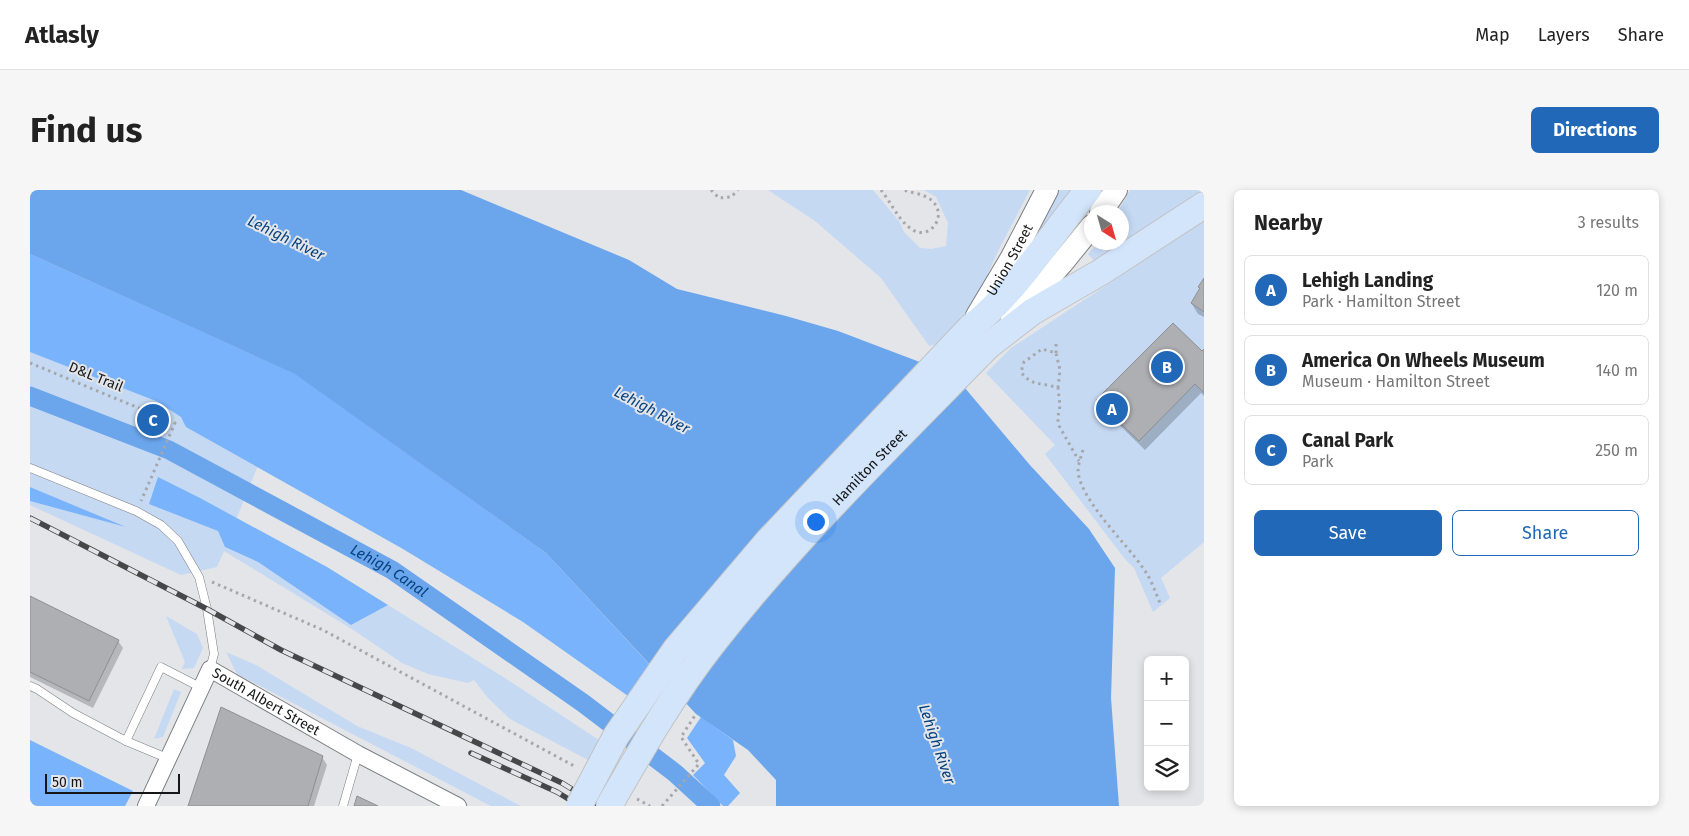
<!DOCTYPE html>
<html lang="en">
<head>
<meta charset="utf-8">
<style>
	body { margin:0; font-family:"Fira Sans",sans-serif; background:#f6f6f6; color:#222 }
	.controls { position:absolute; right:15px; bottom:15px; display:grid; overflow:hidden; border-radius:8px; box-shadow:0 2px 8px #0003 }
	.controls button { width:45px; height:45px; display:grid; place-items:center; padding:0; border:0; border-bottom:1px solid #e0e0e0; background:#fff; color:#222; font:25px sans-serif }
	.compass { position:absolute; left:1054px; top:15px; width:45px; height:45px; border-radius:50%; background:#fff; box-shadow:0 2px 8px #0003; rotate:143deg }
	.scale { position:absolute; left:15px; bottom:12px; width:135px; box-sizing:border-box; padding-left:5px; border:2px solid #151617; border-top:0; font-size:14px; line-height:18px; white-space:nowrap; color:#151617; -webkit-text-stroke:4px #e3e5e9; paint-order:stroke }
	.you { position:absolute; left:785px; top:331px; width:18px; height:18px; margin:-12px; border:4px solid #fff; border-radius:50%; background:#1a73e8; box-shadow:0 0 0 8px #1a73e833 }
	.badge { display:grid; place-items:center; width:32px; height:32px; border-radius:50%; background:#2168b8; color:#fff; font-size:16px; font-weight:700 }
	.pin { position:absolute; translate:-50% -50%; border:2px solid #fff; box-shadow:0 1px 5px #0006 }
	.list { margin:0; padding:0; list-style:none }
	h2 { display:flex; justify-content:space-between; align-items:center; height:65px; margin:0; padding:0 20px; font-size:21px }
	h2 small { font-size:16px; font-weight:400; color:#767676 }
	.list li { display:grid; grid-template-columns:32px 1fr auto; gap:15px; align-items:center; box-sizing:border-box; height:70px; margin:0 10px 10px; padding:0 10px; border:1px solid #e0e0e0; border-radius:8px }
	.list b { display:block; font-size:19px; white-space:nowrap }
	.list p { margin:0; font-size:16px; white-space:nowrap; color:#767676 }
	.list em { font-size:16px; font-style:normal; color:#767676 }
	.actions { display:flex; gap:10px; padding:15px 20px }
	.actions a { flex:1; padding:11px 0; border:1px solid #2168b8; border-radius:8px; text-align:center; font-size:18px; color:#2168b8 }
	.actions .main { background:#2168b8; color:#fff }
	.icon { flex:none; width:28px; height:28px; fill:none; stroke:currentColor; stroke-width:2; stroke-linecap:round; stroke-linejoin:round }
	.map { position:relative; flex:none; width:1174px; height:616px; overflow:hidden; border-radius:8px }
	header { display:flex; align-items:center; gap:30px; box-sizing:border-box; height:70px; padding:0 25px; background:#fff; border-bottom:1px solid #e0e0e0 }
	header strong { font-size:24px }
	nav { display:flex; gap:28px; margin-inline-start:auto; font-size:18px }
	.intro { display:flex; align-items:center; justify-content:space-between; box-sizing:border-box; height:120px; padding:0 30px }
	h1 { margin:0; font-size:35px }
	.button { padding:12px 22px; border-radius:8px; background:#2168b8; color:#fff; font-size:18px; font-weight:700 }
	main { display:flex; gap:30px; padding:0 30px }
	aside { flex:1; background:#fff; border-radius:8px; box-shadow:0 2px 8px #0003 }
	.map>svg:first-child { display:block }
	.green { fill:#c5d9f3 }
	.forest { fill:#79b3fb }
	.water { fill:#6ba5ec }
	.shadow { fill:#0003 }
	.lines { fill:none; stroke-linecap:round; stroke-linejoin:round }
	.canal { stroke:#6ba5ec; stroke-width:19 }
	.building { fill:#adafb3; stroke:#8d8f92 }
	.service-casing { stroke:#7c7e81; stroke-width:9 }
	.minor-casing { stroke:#7c7e81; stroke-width:18 }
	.secondary-casing { stroke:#7c7e81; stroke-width:24 }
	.primary-casing { stroke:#c2c2c3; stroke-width:28 }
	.path { stroke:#a5a7aa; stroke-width:3; stroke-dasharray:2.5 4; stroke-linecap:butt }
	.service { stroke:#fff; stroke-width:8 }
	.minor { stroke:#fff; stroke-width:16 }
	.secondary { stroke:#fff; stroke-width:22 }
	.primary { stroke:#d3e5fb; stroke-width:26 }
	.rail-casing { stroke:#464749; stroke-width:5.5 }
	.rail { stroke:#e3e5e9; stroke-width:4; stroke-dasharray:11; stroke-linecap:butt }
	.primary-bridge-casing { stroke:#c2c2c3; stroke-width:28; stroke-linecap:butt }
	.primary-bridge { stroke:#d3e5fb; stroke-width:26 }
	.labels { text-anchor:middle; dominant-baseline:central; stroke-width:4; stroke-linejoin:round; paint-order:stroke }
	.street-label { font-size:14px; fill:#151617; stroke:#e3e5e9 }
	.water-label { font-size:15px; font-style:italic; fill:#044281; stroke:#e3e5e9 }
</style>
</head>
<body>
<header>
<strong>Atlasly</strong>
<nav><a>Map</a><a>Layers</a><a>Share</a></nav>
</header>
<div class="intro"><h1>Find us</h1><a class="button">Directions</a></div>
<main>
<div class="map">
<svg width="1174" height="616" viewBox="0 0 1174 616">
	<rect width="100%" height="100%" fill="#e3e5e9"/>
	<g class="green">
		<polygon points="738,0 843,0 869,31 874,42 890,58 901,59 916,56 918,33 906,7 894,0 1000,0 968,61 947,108 932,132 912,153 899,156 851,88 785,31"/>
		<polygon points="1027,0 1042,0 1008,45 1003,41"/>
		<polygon points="1100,0 1174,0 1174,2 1065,71 1058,64 1068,53 1092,52 1092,22 1088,22"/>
		<polygon points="1174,31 1174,352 1131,388 1140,408 1123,422 1104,378 1094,368 1015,264 1025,255 956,183 981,158"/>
		<polygon points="0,64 265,184 195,357 228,372 321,435 358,415 478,490 572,552 560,571 480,529 458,508 444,490 438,493 398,484 372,473 325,441 194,361 187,377 151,385 0,315 0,311 91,335 0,297"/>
		<polygon points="136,426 167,444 173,458 164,478 152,479 155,472"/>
		<polygon points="196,462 226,475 327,536 381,558 491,616 461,616 207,484"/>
		<polygon points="144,499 151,502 133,547 124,549"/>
	</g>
	<g class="forest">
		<polygon points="0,64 266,184 516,363 621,476 598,506 493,432 373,359 156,237 151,227 126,211 0,162"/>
		<polygon points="128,287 170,308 297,377 358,415 321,435 228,372 195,357 188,341 119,314"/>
		<polygon points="0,297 96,337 0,311"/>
		<polygon points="671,527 703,550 706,566 694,585 710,603 698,616 693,616 663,585 675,573 657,548"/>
		<polygon points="0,550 103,601 95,616 0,616"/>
	</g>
	<polygon class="water" points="0,0 431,0 599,70 647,99 756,126 808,141 924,185 999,274 1059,339 1085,378 1081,508 1089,616 746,616 746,590 718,560 666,524 516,363 265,184 0,64"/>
	<g class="shadow">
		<polygon points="1174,91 1174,127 1168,124 1162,114"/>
		<polygon points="1174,161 1174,206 1171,203 1115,260 1074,220 1068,210"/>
		<polygon points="0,408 88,451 93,458 63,518 0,487"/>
		<polygon points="292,567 297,575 284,616 159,616"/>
	</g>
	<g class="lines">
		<path class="canal" id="s1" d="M0 206 139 260 362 380 553 513 645 583 681 616"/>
	</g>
	<g class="building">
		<polygon points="1174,88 1174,122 1161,113 1170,98 1168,97"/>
		<polygon points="1143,133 1172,161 1174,159 1174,203 1165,194 1109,251 1066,210"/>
		<polygon points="0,406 89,450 59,511 0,482"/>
		<polygon points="191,517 293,566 278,616 158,616"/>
		<polygon points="327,606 348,616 324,616"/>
	</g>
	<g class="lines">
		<defs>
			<g id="service">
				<polyline points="0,278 106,321 131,335 148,351 169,387 177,419 184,464 180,479"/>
				<polyline points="0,496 7,499 43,523 96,551"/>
				<polyline points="137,568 96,551 131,477 170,497"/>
				<polyline points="313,616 328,564"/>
			</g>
			<g id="minor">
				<path id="s2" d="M116 616 180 479 328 564 428 616"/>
			</g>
			<g id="secondary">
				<polyline points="1071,22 1086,0"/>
				<path id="s3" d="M947 126 981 69 1017 0"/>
				<polyline points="982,129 1032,73 1062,36"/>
			</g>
			<g id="primary">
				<path d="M940 138C987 101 1019 47 1058 0"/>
				<polyline points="958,156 1002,122 1071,82 1174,15"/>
			</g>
		</defs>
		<use href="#service" class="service-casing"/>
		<use href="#minor" class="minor-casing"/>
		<use href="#secondary" class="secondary-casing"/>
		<use href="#primary" class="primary-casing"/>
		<g class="path">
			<polyline points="681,0 689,8 701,7 708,0"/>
			<path d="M851 0C861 12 869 32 883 40 900 51 920 24 900 9 893 4 882 3 874 0"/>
			<polyline points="1026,163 1026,150"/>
			<polyline points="0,173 145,233 111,311"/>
			<path d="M1028 198 1030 180 1026 163 1012 159 994 172 991 182C1002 197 1012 192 1028 198L1030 216 1028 226V234L1049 271"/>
			<path d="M1053 260C1051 267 1048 274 1048 282 1052 312 1096 353 1113 378 1121 389 1125 401 1130 413"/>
			<polyline points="182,392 293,440 546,577"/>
			<polyline points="607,609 620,616"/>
			<polyline points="632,616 669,574 651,547 666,524"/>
		</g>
		<use href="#service" class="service"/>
		<use href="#minor" class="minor"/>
		<use href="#secondary" class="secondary"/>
		<use href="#primary" class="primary"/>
		<defs>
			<g id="rail">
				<polyline points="0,328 177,419 251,460 532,593 570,616"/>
				<polyline points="441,563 527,602 550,616"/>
			</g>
		</defs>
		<use href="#rail" class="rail-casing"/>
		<use href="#rail" class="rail"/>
		<defs>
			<g id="primary-bridge">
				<polyline points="549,616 586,546 646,459 738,351 940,138"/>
				<path id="s4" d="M579 616C611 560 643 504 683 453 766 347 864 252 958 156"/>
			</g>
		</defs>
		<use href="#primary-bridge" class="primary-bridge-casing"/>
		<use href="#primary-bridge" class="primary-bridge"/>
	</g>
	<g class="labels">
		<g class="street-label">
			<text stroke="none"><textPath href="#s3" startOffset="65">Union Street</textPath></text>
			<text transform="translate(66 187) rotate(22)">D&amp;L Trail</text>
			<text stroke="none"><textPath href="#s4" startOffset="429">Hamilton Street</textPath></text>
			<text stroke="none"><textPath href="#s2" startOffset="216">South Albert Street</textPath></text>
		</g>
		<g class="water-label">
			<text transform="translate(256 48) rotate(26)">Lehigh River</text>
			<text transform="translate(622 220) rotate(28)">Lehigh River</text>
			<text stroke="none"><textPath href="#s1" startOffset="400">Lehigh Canal</textPath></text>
			<text transform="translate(907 554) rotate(71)">Lehigh River</text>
		</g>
	</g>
</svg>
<div class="controls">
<button>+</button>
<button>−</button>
<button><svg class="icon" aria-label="layers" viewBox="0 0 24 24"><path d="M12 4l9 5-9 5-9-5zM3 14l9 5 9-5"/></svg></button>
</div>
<svg class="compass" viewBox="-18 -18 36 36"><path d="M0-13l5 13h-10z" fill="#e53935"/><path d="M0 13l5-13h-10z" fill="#767676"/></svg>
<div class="scale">50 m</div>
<div class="you"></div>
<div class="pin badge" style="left:1082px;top:219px">A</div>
<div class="pin badge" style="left:1137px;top:177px">B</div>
<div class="pin badge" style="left:123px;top:230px">C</div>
</div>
<aside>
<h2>Nearby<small>3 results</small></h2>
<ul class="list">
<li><span class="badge">A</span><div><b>Lehigh Landing</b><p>Park · Hamilton Street</p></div><em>120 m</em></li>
<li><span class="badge">B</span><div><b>America On Wheels Museum</b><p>Museum · Hamilton Street</p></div><em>140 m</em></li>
<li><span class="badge">C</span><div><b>Canal Park</b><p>Park</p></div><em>250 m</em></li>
</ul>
<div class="actions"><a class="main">Save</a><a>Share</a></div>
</aside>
</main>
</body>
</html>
